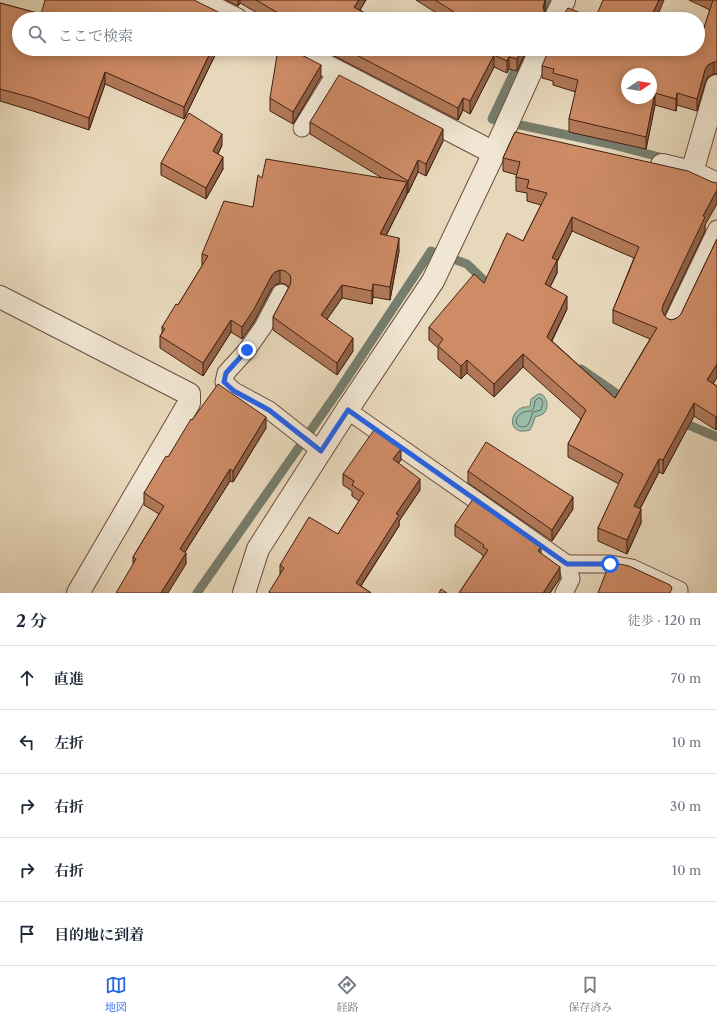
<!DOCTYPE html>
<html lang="ja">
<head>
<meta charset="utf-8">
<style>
	body { margin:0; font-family:"Libre Caslon Text","Noto Serif JP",serif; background:#f2f2f3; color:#1f2937 }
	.compass { position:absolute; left:621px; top:68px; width:36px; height:36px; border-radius:50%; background:#fff; box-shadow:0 2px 10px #0003; rotate:78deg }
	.stop { position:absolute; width:12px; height:12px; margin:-9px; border:3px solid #2563eb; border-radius:50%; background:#fff }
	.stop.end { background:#2563eb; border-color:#fff; box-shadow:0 1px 4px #0008 }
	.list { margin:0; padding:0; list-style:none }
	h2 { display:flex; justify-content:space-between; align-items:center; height:52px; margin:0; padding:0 16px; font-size:17px }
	h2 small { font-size:13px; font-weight:400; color:#747a83 }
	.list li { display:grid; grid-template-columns:26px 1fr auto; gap:12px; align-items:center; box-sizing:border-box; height:64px; padding:0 16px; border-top:1px solid #e0e1e3 }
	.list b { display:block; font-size:15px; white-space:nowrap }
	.list em { font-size:13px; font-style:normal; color:#747a83 }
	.icon { flex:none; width:22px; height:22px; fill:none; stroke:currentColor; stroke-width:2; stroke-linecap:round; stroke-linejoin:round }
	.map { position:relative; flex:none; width:717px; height:593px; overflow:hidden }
	.search { position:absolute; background:#fff; box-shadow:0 2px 10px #0003; left:12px; right:12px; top:12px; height:44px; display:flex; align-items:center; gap:10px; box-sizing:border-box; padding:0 14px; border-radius:22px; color:#747a83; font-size:15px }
	.sheet { height:372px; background:#fff }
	nav { display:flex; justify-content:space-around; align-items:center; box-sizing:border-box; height:56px; border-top:1px solid #e0e1e3; background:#fff; font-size:11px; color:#747a83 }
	nav a { display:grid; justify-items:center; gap:2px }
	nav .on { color:#2563eb }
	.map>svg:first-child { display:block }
	.water { fill:#9ba; stroke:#767d6d }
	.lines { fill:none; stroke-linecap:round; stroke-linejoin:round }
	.shore { stroke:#6d6d5e; stroke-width:1 }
	.stream { stroke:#767d6d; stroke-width:9 }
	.service-casing { stroke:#6b4d3c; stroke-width:19 }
	.minor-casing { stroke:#6b4d3c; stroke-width:24 }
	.service { stroke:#f0e6d3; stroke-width:17 }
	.minor { stroke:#f0e6d3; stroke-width:22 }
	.wall { fill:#b07858; stroke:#411f11; fill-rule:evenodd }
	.shaded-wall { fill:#906147; stroke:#411f11 }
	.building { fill:#cd8b66; stroke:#411f11; fill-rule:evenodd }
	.route { stroke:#2563eb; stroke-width:5 }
</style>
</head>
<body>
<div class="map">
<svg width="717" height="593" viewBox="0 0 717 593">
	<rect width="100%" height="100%" fill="#e8d8bb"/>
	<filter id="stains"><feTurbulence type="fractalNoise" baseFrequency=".005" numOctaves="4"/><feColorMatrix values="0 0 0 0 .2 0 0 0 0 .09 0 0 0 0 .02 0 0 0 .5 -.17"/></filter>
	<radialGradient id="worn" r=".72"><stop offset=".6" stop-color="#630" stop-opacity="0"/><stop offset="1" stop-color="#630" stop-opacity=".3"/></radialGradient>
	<path class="water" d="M538 394H541C547 397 549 406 545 412 543 415 538 416 535 417L533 424 530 430C507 437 508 411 524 407 526 407 528 407 530 406L531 399Z"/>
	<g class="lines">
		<path class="shore" d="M539 398 541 399 543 402 541 410 533 412C531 417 530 422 527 426 522 428 517 427 516 421 518 413 524 411 532 411L534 407 535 401Z"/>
		<g class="stream">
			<polyline points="539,19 548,0"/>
			<polyline points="525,49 492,119 610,144 667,159"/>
			<polyline points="581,369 623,398 628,401"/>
			<polyline points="679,421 717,437"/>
			<polyline points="197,593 339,390 431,251 467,264 493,289"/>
		</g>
		<defs>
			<g id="service">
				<polyline points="302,128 337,71"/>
				<polyline points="281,293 263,327 247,350 226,373 224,382 234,391 269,410 321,451"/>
				<polyline points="672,323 717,229"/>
				<polyline points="347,410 567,564 571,579 564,593"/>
				<polyline points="567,564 610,564 632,568 679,590 679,593"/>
			</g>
			<g id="minor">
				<polyline points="198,0 236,19"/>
				<polyline points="555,19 564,0"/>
				<polyline points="294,49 494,153"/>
				<polyline points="662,165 692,172 717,184"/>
				<polyline points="692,172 717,86"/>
				<polyline points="0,297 189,394 189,403 78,593"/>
				<polyline points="244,593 258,549 347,410 433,281 494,153 541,49"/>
			</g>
		</defs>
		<use href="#service" class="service-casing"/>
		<use href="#minor" class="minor-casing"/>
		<use href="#service" class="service"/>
		<use href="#minor" class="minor"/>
	</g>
	<g class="wall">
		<polygon points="226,0 366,0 360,10 375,19 268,19 240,3 238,6"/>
		<polygon points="416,0 545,0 545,10 544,13 549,18 555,19 446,19"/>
		<polygon points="689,0 717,0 717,74 714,74 708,77 705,83 697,111 677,105 676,111 655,105 646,149 569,132 569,119 576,92 553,85 553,81 542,78 542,66 700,40 710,10"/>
		<polygon points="0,3 41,14 228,19 19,49 218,49 184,119 105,84 89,130 33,111 0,101"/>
		<polygon points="321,49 427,49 433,52 527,49 517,71 509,69 507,73 494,67 470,114 463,110 458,120"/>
		<polygon points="321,77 293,124 270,111 270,98"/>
		<polygon points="310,122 443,141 426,176 418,172 408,193 407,192 407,194 386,236 399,251 390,300 373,297 372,304 342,298 327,319 353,351 337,375 273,330 273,317 289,287 285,284 280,283 275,285 272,288 254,322 242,339 231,332 203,376 160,348 160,336 162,333 162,327 178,305 202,266 202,254 253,207 262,178 382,178 310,134"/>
		<path d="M515 132 705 225V231L664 316 668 319 672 320 677 318 681 314 717 239V377L713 384 717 386 716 430 694 416 663 474 659 472 640 509 641 523 627 554 598 541V528L619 484 568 457V444L581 419 523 367 494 397 467 373 461 379 438 359V348L429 340V327L484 283 523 241 541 205 527 201V193L516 191V177L517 175 503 171V158ZM572 231 634 258 613 310V323L650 339 615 398 552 341 567 309 550 287 557 273V262Z"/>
		<polygon points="222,145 218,154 223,169 206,199 161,175 161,163"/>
		<polygon points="266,428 233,482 230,481 185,552 186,564 133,564 133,557 159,514 144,505 144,493 168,457"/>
		<polygon points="401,460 398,463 420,490 399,521 399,526 361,586 371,593 269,593 280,575 280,565 338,534 359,501 352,496 352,491 343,485 343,474"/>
		<polygon points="468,471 573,509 552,541 468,483"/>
		<polygon points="455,525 541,553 560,578 550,593 459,593 483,557 483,555 455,536"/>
	</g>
	<g class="shaded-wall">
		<polygon points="238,0 240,0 240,3 238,6"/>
		<polygon points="359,0 366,0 354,19 354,7"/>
		<polygon points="545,0 545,10 543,19 543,7"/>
		<polygon points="659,0 664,0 656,19 650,19"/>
		<polygon points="212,49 218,49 184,119 184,107"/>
		<polygon points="522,49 527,49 517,71 517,59"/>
		<polygon points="494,55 494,67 470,114 470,101"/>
		<polygon points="509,57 509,69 507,73 507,61"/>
		<polygon points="714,62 714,74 708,77 705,83 697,111 697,99 705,70 708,65"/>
		<polygon points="321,65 321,77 293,124 293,112"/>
		<polygon points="105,72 105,84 89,130 89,118"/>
		<polygon points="655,93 655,105 646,149 646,137"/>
		<polygon points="677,93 677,105 676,111 676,99"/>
		<polygon points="463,98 463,110 458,120 458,108"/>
		<polygon points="443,129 443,141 426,176 426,164"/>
		<polygon points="222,134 222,145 213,163 213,151"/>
		<polygon points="223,157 223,169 206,199 206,188"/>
		<polygon points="418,160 418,172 408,193 408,181"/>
		<polygon points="407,182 407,194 380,247 380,234"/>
		<polygon points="717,190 717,204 705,225 705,231 663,319 662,310 663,305 703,216"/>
		<polygon points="572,217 572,231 557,262 557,273 545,297 545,284 552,258"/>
		<polygon points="399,238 399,251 390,300 390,287"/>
		<polygon points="280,270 280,283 275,285 272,288 254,322 242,339 242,327 272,275 275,272"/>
		<polygon points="373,284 373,297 372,304 372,291"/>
		<polygon points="342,285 342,298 321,328 321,315"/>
		<polygon points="567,296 567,309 547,350 547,337"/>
		<polygon points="231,320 231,332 203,376 203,363"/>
		<polygon points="353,338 353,351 337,375 337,363"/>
		<polygon points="523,354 523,367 494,397 494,384"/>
		<polygon points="467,360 467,373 461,379 461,366"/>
		<polygon points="717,364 717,377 707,394 707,380"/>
		<polygon points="694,403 694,416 663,474 663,460"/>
		<polygon points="717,416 717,429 716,430 716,417"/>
		<polygon points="266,417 266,428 233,482 233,471"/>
		<polygon points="401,449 401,460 393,471 393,459"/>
		<polygon points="659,459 659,472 634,520 634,506"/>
		<polygon points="230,469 230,481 180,560 180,549"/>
		<polygon points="420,479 420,490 399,521 399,526 356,593 356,583 396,514"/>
		<polygon points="573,497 573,509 552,541 552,530"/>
		<polygon points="641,509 641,523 627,554 627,540"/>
		<polygon points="541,547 541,558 538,551"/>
		<polygon points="186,553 186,564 168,593 161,593"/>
		<polygon points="560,567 560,578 550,593 543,593"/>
	</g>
	<g class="building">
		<polygon points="45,0 194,0 228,17 226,19 19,19 19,49 212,49 184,107 105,72 89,118 33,98 0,89 0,3 41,14"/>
		<polygon points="256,0 359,0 354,7 375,19 284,19 285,17"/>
		<polygon points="435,0 545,0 543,7 545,14 549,18 555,19 450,19 454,12"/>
		<polygon points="603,0 659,0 650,19 556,19 562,17 568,8 595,19"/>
		<path d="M713 0H717V62H714L708 65 705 70 697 99 677 93 676 99 655 93 646 137 569 119 578 80 553 73 554 69 542 66 549 49H698V40H700ZM627 74H651V98H627Z"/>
		<polygon points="278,49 290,49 321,65 293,112 270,98"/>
		<polygon points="345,49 427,49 433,52 435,49 522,49 517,59 509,57 507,61 494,55 470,101 463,98 458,108"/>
		<polygon points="339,75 443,129 426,164 418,160 408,181 310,122"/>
		<polygon points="189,113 222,134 213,151 223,157 206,188 161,163"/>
		<path d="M515 132 688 171 712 182 717 183V190L703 216 705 217 663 305 662 310 664 315 668 319 672 320 677 318 681 314 717 239V364L707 380 717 386V416L716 417 694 403 663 460 659 459 634 506 641 509 627 540 598 528 623 474 568 444 586 410 523 354 494 384 467 360 461 366 438 346 443 339 429 327 474 274 484 283 507 233 523 241 547 193 527 188 529 180 516 177 520 162 503 158ZM572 217 639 247 613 310 657 328 615 398 547 337 567 296 545 284 557 260 552 258Z"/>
		<polygon points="266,159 407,182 380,234 399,238 390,287 373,284 372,291 342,285 321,315 353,338 337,363 273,317 290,285 291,280 290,275 285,271 280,270 275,272 272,275 254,309 242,327 231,320 203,363 160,336 165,329 162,327 176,304 178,305 208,256 202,254 224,201 253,207 258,175 262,178"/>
		<polygon points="218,384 266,417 233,471 230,469 180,549 186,553 161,593 116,593 136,559 133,557 164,506 144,493 166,456 168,457 191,419 192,420"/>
		<polygon points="374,430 401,449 393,459 420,479 396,514 399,515 356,583 371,593 270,593 269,592 284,568 280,565 309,517 338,534 364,493 352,485 354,481 343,474"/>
		<polygon points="486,442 573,497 552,530 468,471"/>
		<polygon points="473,499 541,547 538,551 560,567 543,593 459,593 488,550 483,547 484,545 455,525"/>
		<polygon points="610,562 629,566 670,585 672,588 670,593 598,593"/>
		<polygon points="441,589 447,593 439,593"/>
	</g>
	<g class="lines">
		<polyline class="route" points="247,350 226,373 224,382 234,391 269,410 321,451 348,410 567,564 610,564"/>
	</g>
	<rect width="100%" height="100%" filter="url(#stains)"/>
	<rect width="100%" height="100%" fill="url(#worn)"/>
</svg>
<svg class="compass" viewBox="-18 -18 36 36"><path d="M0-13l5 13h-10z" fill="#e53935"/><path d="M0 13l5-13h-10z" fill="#747a83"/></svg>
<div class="stop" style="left:610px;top:564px"></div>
<div class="stop end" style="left:247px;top:350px"></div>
<div class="search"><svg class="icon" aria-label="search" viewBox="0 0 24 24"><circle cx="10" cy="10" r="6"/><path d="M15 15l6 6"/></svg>ここで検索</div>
</div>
<section class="sheet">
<h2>2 分<small>徒歩 · 120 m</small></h2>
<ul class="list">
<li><svg class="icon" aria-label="ahead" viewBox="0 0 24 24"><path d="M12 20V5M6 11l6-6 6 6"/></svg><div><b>直進</b></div><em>70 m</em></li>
<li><svg class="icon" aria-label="left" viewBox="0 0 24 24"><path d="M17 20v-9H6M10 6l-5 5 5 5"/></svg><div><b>左折</b></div><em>10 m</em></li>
<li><svg class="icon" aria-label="right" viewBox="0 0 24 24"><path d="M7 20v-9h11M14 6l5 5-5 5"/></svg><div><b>右折</b></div><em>30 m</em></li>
<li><svg class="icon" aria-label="right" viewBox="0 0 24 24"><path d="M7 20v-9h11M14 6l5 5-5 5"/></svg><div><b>右折</b></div><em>10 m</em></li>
<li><svg class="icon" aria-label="arrive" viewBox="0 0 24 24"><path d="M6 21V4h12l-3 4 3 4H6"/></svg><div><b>目的地に到着</b></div></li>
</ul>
</section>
<nav>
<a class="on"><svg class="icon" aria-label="map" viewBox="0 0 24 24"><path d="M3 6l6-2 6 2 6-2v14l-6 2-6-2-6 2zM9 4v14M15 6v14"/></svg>地図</a>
<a><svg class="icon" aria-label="directions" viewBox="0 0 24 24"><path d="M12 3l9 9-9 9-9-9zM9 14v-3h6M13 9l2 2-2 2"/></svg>経路</a>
<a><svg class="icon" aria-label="saved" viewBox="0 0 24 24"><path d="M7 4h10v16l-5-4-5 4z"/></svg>保存済み</a>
</nav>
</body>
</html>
